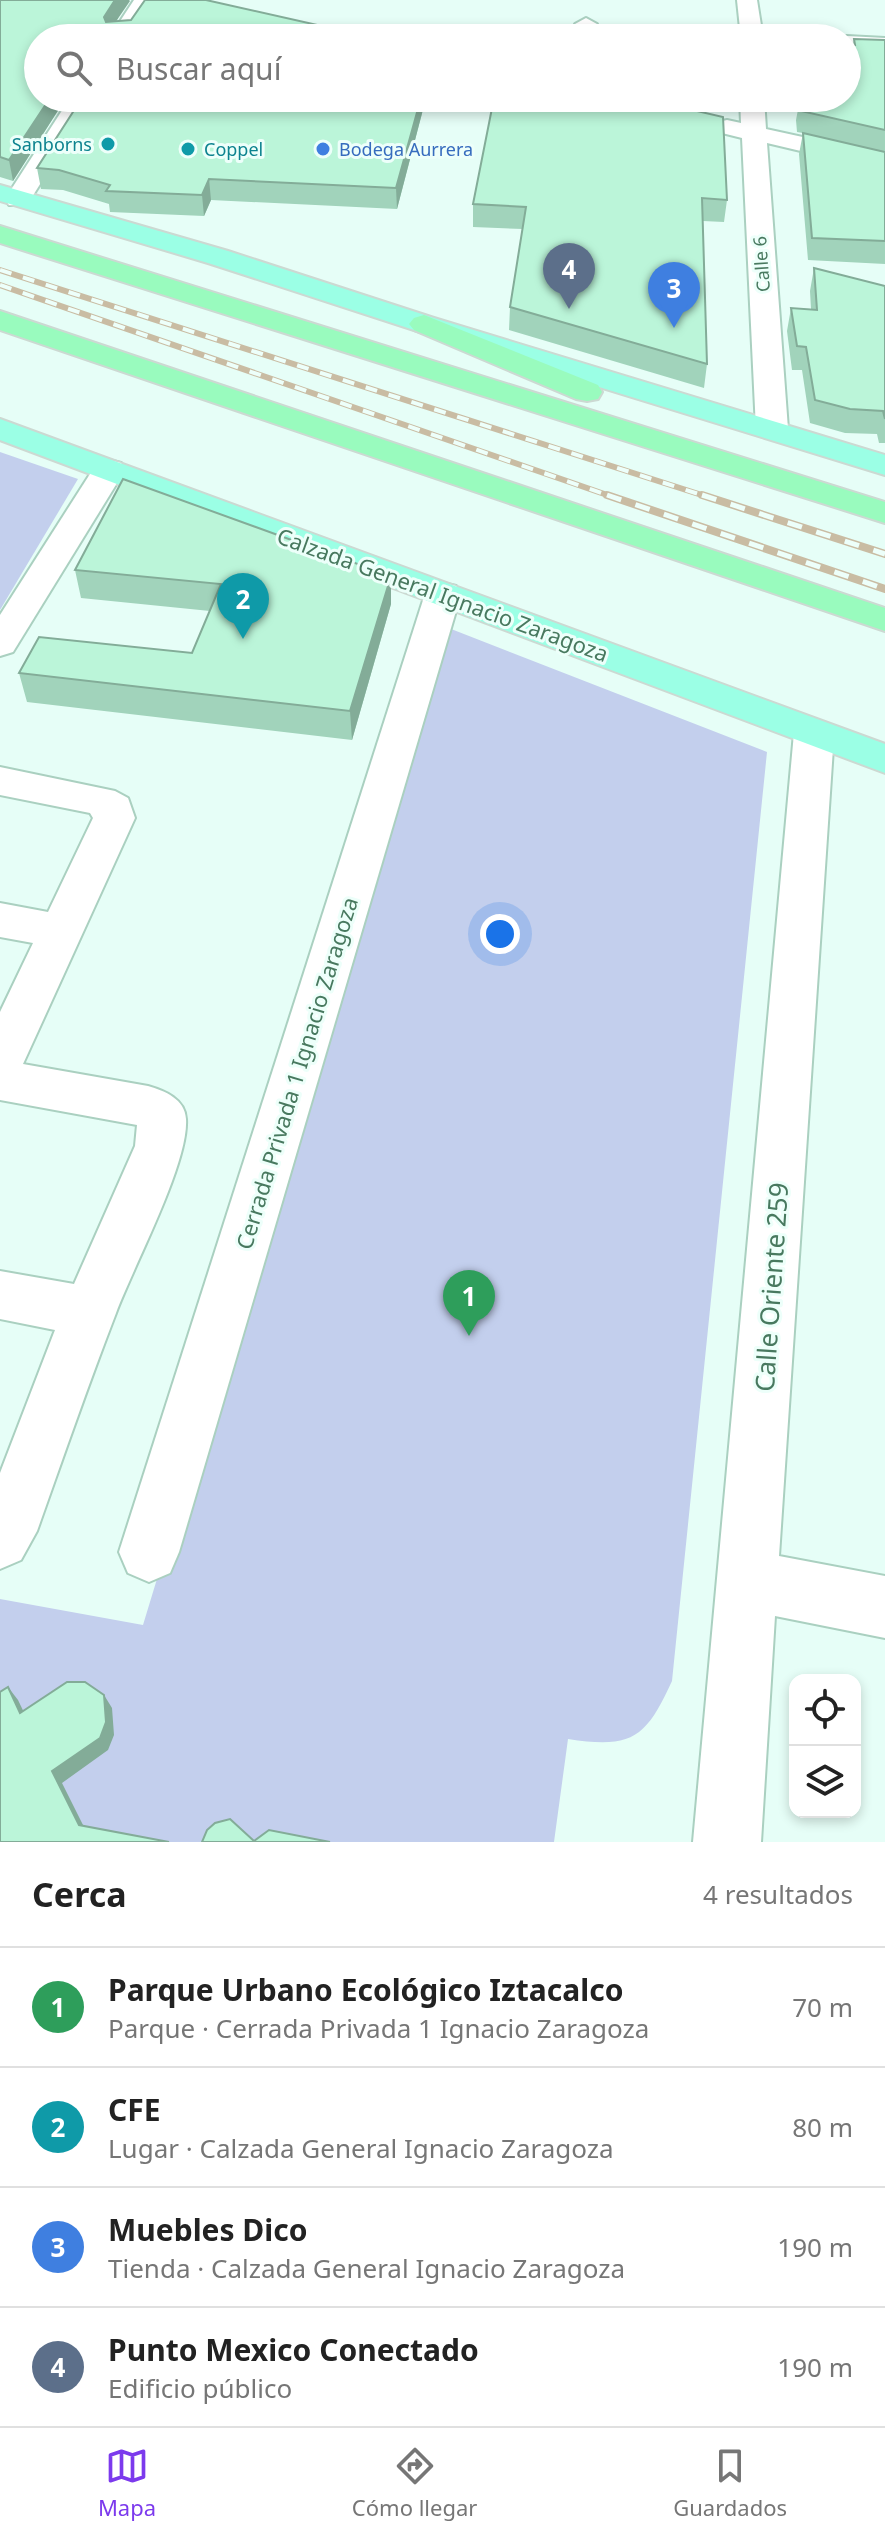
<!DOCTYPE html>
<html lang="es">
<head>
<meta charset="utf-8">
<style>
	body { margin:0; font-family:"Noto Sans",sans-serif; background:#f2f2f2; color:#222 }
	.controls { position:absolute; right:24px; bottom:24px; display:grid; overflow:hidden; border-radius:16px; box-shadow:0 4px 12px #0003 }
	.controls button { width:72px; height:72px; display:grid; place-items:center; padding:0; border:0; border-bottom:2px solid #e0e0e0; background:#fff; color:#222; font:40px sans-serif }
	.you { position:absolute; left:500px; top:934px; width:28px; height:28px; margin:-20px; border:6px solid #fff; border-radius:50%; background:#1a73e8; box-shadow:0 0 0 12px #1a73e833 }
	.badge { display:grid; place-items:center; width:52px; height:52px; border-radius:50%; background:#7c3aed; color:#fff; font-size:26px; font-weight:700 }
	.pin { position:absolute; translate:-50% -66px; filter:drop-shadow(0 2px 4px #0008) }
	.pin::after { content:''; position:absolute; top:42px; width:28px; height:24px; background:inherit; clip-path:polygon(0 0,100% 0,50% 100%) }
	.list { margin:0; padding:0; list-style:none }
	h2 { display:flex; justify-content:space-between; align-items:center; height:104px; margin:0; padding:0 32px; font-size:34px }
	h2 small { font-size:26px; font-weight:400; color:#767676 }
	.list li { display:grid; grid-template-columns:52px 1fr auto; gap:24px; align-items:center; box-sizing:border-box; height:120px; padding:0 32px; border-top:2px solid #e0e0e0 }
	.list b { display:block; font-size:30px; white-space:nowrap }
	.list p { margin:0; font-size:26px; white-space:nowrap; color:#767676 }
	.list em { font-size:26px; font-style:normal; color:#767676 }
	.icon { flex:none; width:44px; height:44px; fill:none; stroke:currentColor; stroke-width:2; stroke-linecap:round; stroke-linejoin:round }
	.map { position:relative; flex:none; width:885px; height:1842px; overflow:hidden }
	.search { position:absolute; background:#fff; box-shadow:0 4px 12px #0003; left:24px; right:24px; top:24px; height:88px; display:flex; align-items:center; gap:20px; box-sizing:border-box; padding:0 28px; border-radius:44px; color:#767676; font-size:30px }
	.sheet { height:584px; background:#fff }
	nav { display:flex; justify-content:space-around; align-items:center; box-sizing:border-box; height:112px; border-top:2px solid #e0e0e0; background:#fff; font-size:22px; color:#767676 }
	nav a { display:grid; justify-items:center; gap:4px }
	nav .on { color:#7c3aed }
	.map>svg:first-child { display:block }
	.green { fill:#c3cfed }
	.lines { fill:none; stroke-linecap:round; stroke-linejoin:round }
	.minor-casing { stroke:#aad0c0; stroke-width:4 }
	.major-casing { stroke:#ccd9d2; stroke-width:4 }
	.highway-casing { stroke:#ccd9d2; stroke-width:4 }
	.minor { fill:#fff; fill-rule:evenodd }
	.major { fill:#9bffe5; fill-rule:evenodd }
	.highway { fill:#99fbbe; fill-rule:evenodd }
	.rail-far1-casing { stroke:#c9bca3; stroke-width:6 }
	.rail-casing { stroke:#c9bca3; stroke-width:8 }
	.rail-far1 { stroke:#edfffa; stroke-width:4; stroke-dasharray:12; stroke-linecap:butt }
	.rail { stroke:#edfffa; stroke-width:5; stroke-dasharray:15; stroke-linecap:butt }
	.wall { fill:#a1d3bb }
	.shaded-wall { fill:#83ac98 }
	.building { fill:#bbf5d9; stroke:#83ac98; stroke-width:2 }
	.culture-dot { fill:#0f9aa8; stroke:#edfffa; stroke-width:3 }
	.shop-dot { fill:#3f7fe0; stroke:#edfffa; stroke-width:3 }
	.labels { text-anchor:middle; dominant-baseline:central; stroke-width:6; stroke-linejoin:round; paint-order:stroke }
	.far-culture-label { font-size:18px; fill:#0d838f; stroke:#edfffa; text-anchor:end }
	.far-shop-label { font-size:18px; fill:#366cbe; stroke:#edfffa; text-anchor:start }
	.far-street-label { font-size:18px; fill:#48795f; stroke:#edfffa }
	.street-label { font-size:22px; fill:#48795f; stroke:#edfffa }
	.near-street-label { font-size:26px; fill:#48795f; stroke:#edfffa }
</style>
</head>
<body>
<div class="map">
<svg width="885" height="1842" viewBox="0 0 885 1842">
	<rect width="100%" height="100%" fill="#e6fef7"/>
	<g class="green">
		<polygon points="0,452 78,479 0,610"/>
		<path d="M446 627 767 752 672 1681C646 1738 632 1749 568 1739L554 1842H0V1599L143 1625Z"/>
	</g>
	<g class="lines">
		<defs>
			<g id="minor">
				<polygon points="134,0 154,0 131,38 109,38"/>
				<polygon points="737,0 757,0 763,38 741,38"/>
				<polygon points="586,18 597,24 596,38 574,38 575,24"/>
				<polygon points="847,36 885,38 885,52 847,50 847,38 841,38"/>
				<polygon points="70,98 94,98 27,205 9,205 5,199"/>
				<polygon points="740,98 764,98 766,129 885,155 885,171 767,143 788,429 783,436 772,439 761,436 756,429 742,138 718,132 715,127 718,122 727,120 741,123"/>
				<polygon points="109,460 121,463 125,470 13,652 0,656 0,615 97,463"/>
				<polygon points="443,583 456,586 461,594 179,1552 170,1573 149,1582 128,1573 119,1552 425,594 430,586"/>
				<polygon points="814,720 828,724 834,733 779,1556 885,1576 885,1638 775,1616 761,1842 693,1842 794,733 800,724"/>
				<path d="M0 767 115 791 128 798 135 818 23 1064 148 1086C165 1091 185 1099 186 1119 189 1163 133 1267 116 1313 88 1385 63 1458 37 1531L21 1560 0 1569V1473L55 1330 0 1319V1271L74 1284 135 1146 137 1125 0 1100V1012L33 943 0 937V903L48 912 93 818 90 813 0 795Z"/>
			</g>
			<g id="major">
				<polygon points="0,185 228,251 434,318 885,455 885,475 414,330 208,263 0,201"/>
				<polygon points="0,419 885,744 885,773 0,440"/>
			</g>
			<g id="highway">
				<polygon points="0,226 885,502 885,523 0,243"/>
				<polygon points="0,311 885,608 885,631 0,330"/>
				<polygon points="424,315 598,385 602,392 598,399 587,401 576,399 414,330 409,324 414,318"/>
			</g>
		</defs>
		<use href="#minor" class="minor-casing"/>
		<use href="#major" class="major-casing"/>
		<use href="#highway" class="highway-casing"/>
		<use href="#minor" class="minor"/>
		<use href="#major" class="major"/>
		<use href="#highway" class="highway"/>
		<defs>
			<g id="rail-far1">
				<polyline points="0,270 708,497"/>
				<polyline points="0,285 613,497"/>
			</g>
			<g id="rail">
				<polyline points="607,495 885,589"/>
				<polyline points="702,495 885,554"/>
			</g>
		</defs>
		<use href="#rail-far1" class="rail-far1-casing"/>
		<use href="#rail" class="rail-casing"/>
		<use href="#rail-far1" class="rail-far1"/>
		<use href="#rail" class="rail"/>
	</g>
	<g class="wall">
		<polygon points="0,0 129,0 116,21 375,38 38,38 38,98 66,98 13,181 0,177"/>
		<polygon points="854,39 885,40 885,264 808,260 799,154 803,133 797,132 796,120 800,99 833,101 833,98 847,98"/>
		<polygon points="82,98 426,98 397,209 211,200 204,216 110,212 109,204 63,190 41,189 37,168"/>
		<polygon points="494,98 727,200 724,222 703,221 707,364 704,388 509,330 510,307 523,229 473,227 473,204"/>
		<polygon points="814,268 885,286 885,443 879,443 877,434 845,433 810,423 802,370 792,370 787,331 791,308 811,309 810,291"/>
		<polygon points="123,479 391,604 352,740 27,702 19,673 192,653 210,611 81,598 75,570"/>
	</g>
	<g class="shaded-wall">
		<polygon points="115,0 129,0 130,1 106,36 104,17"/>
		<polygon points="50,98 66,98 13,181 9,160"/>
		<polygon points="421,98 426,98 397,209 396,188"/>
		<polygon points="209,179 211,200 204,216 202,195"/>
		<polygon points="391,576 391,604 352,740 350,711"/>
		<polygon points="8,1687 18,1700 30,1725 20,1713"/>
		<polygon points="104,1695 112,1708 114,1735 108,1750 62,1783 88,1835 79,1825 52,1771"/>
	</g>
	<g class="building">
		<polygon points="0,0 115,0 104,17 106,22 131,20 145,0 206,0 375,38 38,38 38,98 50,98 9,160 0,157"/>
		<polygon points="854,39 885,40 885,130 801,111 800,99 840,101 840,98 847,98 847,45 855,45"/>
		<polygon points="82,98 421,98 396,188 209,179 202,195 106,191 110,185 59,170 37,168"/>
		<polygon points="494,98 641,98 723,117 727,200 702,198 707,364 510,307 526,207 473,204"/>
		<polygon points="803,133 885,152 885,241 812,238"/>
		<polygon points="814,268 885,286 885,419 883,411 850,409 815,400 806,347 797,346 791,308 817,310"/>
		<polygon points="123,479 391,576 350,711 19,673 39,637 192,653 221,584 75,570"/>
		<polygon points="67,1682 85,1682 104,1695 106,1722 100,1738 52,1771 79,1825 169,1842 0,1842 0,1692 8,1687 20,1713"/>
		<polygon points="230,1819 254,1841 269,1830 330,1842 202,1842 207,1830 215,1823"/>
	</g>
	<g class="culture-dot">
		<circle cx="108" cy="144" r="8"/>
		<circle cx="188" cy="149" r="8"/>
	</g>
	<circle class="shop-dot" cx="323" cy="149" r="8"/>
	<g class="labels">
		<g class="far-culture-label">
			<text x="92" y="144">Sanborns</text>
			<text x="204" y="149" text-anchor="start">Coppel</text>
		</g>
		<g class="far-shop-label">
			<text x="339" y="149">Bodega Aurrera</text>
		</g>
		<g class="far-street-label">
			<text transform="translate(761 264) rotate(-94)">Calle 6</text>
		</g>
		<g class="street-label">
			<text transform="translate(443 594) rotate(20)">Calzada General Ignacio Zaragoza</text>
			<text transform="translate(296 1073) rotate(-73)">Cerrada Privada 1 Ignacio Zaragoza</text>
		</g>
		<g class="near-street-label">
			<text transform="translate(771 1287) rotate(-86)">Calle Oriente 259</text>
		</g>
	</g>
</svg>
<div class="controls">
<button><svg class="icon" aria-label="locate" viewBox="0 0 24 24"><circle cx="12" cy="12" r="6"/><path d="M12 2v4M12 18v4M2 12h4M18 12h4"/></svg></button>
<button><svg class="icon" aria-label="layers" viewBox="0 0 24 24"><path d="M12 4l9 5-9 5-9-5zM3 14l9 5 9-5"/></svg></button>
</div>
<div class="you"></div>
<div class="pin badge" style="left:469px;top:1336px;background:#2e9e5b">1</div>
<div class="pin badge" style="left:243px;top:639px;background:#0f9aa8">2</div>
<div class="pin badge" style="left:674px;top:328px;background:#3f7fe0">3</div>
<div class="pin badge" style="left:569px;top:309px;background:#5c6f8a">4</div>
<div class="search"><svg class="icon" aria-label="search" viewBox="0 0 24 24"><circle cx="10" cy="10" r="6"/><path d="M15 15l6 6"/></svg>Buscar aquí</div>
</div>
<section class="sheet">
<h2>Cerca<small>4 resultados</small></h2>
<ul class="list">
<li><span class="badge" style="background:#2e9e5b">1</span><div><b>Parque Urbano Ecológico Iztacalco</b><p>Parque · Cerrada Privada 1 Ignacio Zaragoza</p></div><em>70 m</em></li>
<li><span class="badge" style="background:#0f9aa8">2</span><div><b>CFE</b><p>Lugar · Calzada General Ignacio Zaragoza</p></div><em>80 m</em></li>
<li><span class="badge" style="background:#3f7fe0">3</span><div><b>Muebles Dico</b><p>Tienda · Calzada General Ignacio Zaragoza</p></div><em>190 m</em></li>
<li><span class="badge" style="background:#5c6f8a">4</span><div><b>Punto Mexico Conectado</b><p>Edificio público</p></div><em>190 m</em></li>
</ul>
</section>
<nav>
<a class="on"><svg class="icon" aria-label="map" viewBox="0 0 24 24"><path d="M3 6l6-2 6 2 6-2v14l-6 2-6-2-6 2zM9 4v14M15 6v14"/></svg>Mapa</a>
<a><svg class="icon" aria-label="directions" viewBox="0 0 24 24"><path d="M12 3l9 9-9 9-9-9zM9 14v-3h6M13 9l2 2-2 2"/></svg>Cómo llegar</a>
<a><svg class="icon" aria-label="saved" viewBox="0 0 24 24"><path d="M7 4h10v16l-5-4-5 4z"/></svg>Guardados</a>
</nav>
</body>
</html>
